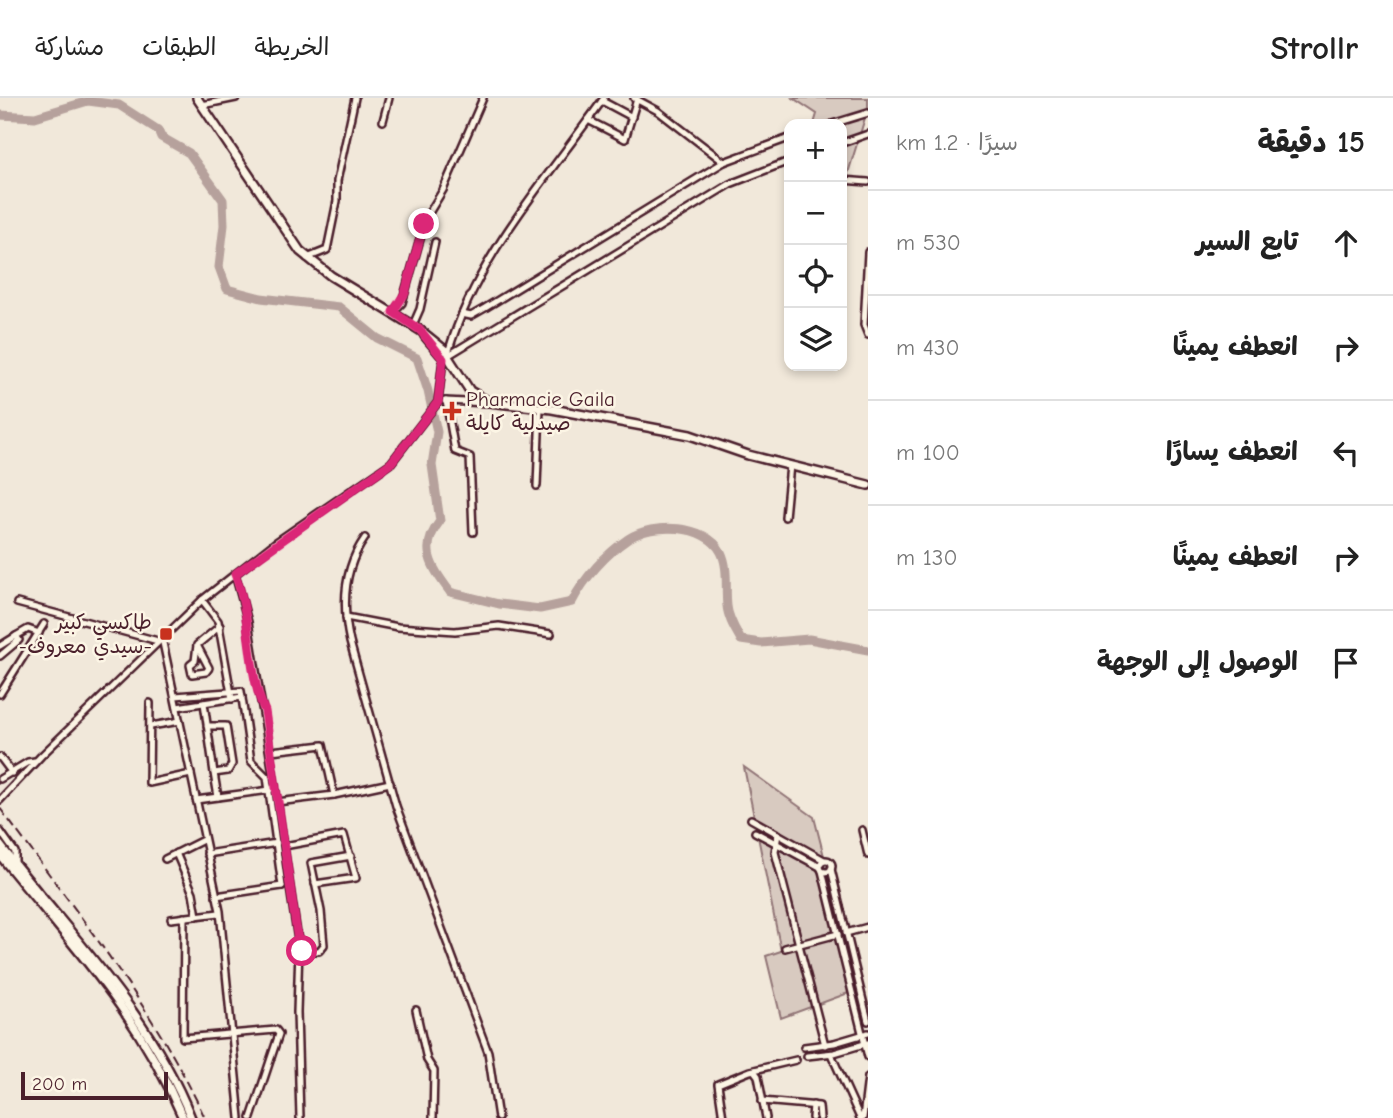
<!DOCTYPE html>
<html lang="ar">
<head>
<meta charset="utf-8">
<style>
	body { margin:0; font-family:"Comic Neue","Playpen Sans Arabic",sans-serif; background:#f6f6f6; color:#222; direction:rtl }
	.controls { position:absolute; right:21px; top:21px; display:grid; overflow:hidden; border-radius:14px; box-shadow:0 4px 10px #0003 }
	.controls button { width:63px; height:63px; display:grid; place-items:center; padding:0; border:0; border-bottom:2px solid #e0e0e0; background:#fff; color:#222; font:35px sans-serif }
	.scale { position:absolute; left:21px; bottom:18px; width:147px; box-sizing:border-box; padding-left:7px; border:4px solid #4a1f2b; border-top:0; font-size:19px; line-height:24px; white-space:nowrap; color:#4a1f2b; -webkit-text-stroke:5px #fcf5e5; paint-order:stroke }
	.stop { position:absolute; width:21px; height:21px; margin:-16px; border:5px solid #db2777; border-radius:50%; background:#fff }
	.stop.end { background:#db2777; border-color:#fff; box-shadow:0 2px 7px #0008 }
	.list { margin:0; padding:0; list-style:none }
	h2 { display:flex; justify-content:space-between; align-items:center; height:91px; margin:0; padding:0 28px; font-size:30px }
	h2 small { font-size:23px; font-weight:400; color:#767676 }
	.list li { display:grid; grid-template-columns:46px 1fr auto; gap:21px; align-items:center; box-sizing:border-box; height:105px; padding:0 28px; border-top:2px solid #e0e0e0 }
	.list b { display:block; font-size:26px; white-space:nowrap }
	.list em { font-size:23px; font-style:normal; color:#767676 }
	.icon { flex:none; width:38px; height:38px; fill:none; stroke:currentColor; stroke-width:2; stroke-linecap:round; stroke-linejoin:round }
	.map { position:relative; flex:none; width:868px; height:1020px; overflow:hidden; direction:ltr }
	header { display:flex; align-items:center; gap:42px; box-sizing:border-box; height:98px; padding:0 35px; background:#fff; border-bottom:2px solid #e0e0e0 }
	header strong { font-size:33px }
	nav { display:flex; gap:38px; margin-inline-start:auto; font-size:24px }
	main { display:flex }
	aside { flex:1; background:#fff }
	.map>svg:first-child { display:block }
	.green { fill:#d8cac0; stroke:#917476; stroke-width:2 }
	.lines { fill:none; stroke-linecap:round; stroke-linejoin:round }
	.river { stroke:#b6a19c; stroke-width:9 }
	.street-casing { stroke:#4a1f2b; stroke-width:10 }
	.secondary-casing { stroke:#4a1f2b; stroke-width:12 }
	.street { stroke:#fcf5e5; stroke-width:5 }
	.secondary { stroke:#fcf5e5; stroke-width:7 }
	.rail { stroke:#4a1f2b; stroke-width:2; stroke-dasharray:10 5; stroke-linecap:butt }
	.route { stroke:#db2777; stroke-width:9 }
	.poi-dot { fill:#c8321e; stroke:#fcf5e5; stroke-width:2.5 }
	.labels { text-anchor:middle; dominant-baseline:central; stroke-width:5; stroke-linejoin:round; paint-order:stroke }
	.poi-label { font-size:21px; fill:#4a1f2b; stroke:#fcf5e5; text-anchor:start }
</style>
</head>
<body>
<header>
<strong>Strollr</strong>
<nav><a>الخريطة</a><a>الطبقات</a><a>مشاركة</a></nav>
</header>
<main>
<aside>
<h2>15 دقيقة<small>سيرًا · 1.2 km</small></h2>
<ul class="list">
<li><svg class="icon" aria-label="ahead" viewBox="0 0 24 24"><path d="M12 20V5M6 11l6-6 6 6"/></svg><div><b>تابع السير</b></div><em>530 m</em></li>
<li><svg class="icon" aria-label="right" viewBox="0 0 24 24"><path d="M7 20v-9h11M14 6l5 5-5 5"/></svg><div><b>انعطف يمينًا</b></div><em>430 m</em></li>
<li><svg class="icon" aria-label="left" viewBox="0 0 24 24"><path d="M17 20v-9H6M10 6l-5 5 5 5"/></svg><div><b>انعطف يسارًا</b></div><em>100 m</em></li>
<li><svg class="icon" aria-label="right" viewBox="0 0 24 24"><path d="M7 20v-9h11M14 6l5 5-5 5"/></svg><div><b>انعطف يمينًا</b></div><em>130 m</em></li>
<li><svg class="icon" aria-label="arrive" viewBox="0 0 24 24"><path d="M6 21V4h12l-3 4 3 4H6"/></svg><div><b>الوصول إلى الوجهة</b></div></li>
</ul>
</aside>
<div class="map">
<svg width="868" height="1020" viewBox="0 0 868 1020">
	<rect width="100%" height="100%" fill="#f1e8da"/>
	<filter id="ink" filterUnits="userSpaceOnUse"><feTurbulence type="fractalNoise" baseFrequency=".0143" numOctaves="2"/><feDisplacementMap in="SourceGraphic" scale="14" xChannelSelector="R" yChannelSelector="G"/><feConvolveMatrix kernelMatrix="1 2 1 2 8 2 1 2 1" color-interpolation-filters="sRGB"/></filter>
	<g filter="url(#ink)">
		<g class="green">
			<polygon points="793,0 868,0 868,10 845,85 842,85 842,26 814,26 817,16"/>
			<polygon points="744,669 814,719 837,809 851,894 781,920 766,858 781,853"/>
		</g>
		<g class="lines">
			<path class="river" d="M0 17 35 19 88 3 119 7 158 32 161 39 189 55 223 102 224 127 219 169 227 191 261 200 339 209 377 240 417 260 428 293 437 334 432 367 440 423C418 451 432 469 450 494L499 506 540 511 572 504C584 480 606 456 628 441 653 424 706 426 721 454 729 470 725 491 727 508 728 520 735 531 741 542L761 545 809 541 868 552"/>
			<defs>
				<g id="street">
					<polyline points="634,0 658,13 724,64"/>
					<polyline points="602,3 632,19"/>
					<polyline points="202,7 236,0"/>
					<polyline points="588,22 625,41 637,1"/>
					<polyline points="383,23 389,0"/>
					<polyline points="832,26 868,15"/>
					<polyline points="842,45 868,36"/>
					<polyline points="842,82 868,84"/>
					<polyline points="868,154 864,227 868,237"/>
					<polyline points="307,160 327,152 337,103 337,83 355,0"/>
					<polyline points="393,214 402,205 426,120 443,92 483,0"/>
					<polyline points="462,216 471,218 485,210 724,64 789,40"/>
					<polyline points="413,227 420,211 435,144"/>
					<path d="M448 255C477 157 546 82 604 0"/>
					<polyline points="449,257 730,86 789,63"/>
					<polyline points="445,303 488,305"/>
					<polyline points="446,303 455,353 470,359 473,434"/>
					<polyline points="537,388 540,310"/>
					<polyline points="785,419 790,367"/>
					<path d="M365 440C343 471 342 508 350 544L396 708 488 954 498 1020"/>
					<polyline points="202,502 218,523 232,601"/>
					<polyline points="17,505 158,543"/>
					<polyline points="346,519 398,529 455,533 499,528 551,536"/>
					<polyline points="16,538 28,531 39,535"/>
					<polyline points="162,540 220,813 240,1020"/>
					<polyline points="197,547 209,570 206,574 192,576 190,567 195,563 197,547 220,528"/>
					<polyline points="0,548 16,538 19,542 0,558"/>
					<polyline points="0,596 44,526"/>
					<polyline points="175,598 241,593 251,663 267,679 282,788"/>
					<polyline points="150,605 149,685 191,676"/>
					<polyline points="204,605 214,675 228,673 232,666 226,628 207,628"/>
					<polyline points="177,609 242,599"/>
					<polyline points="151,628 180,623"/>
					<polyline points="271,653 323,647 334,697 277,704"/>
					<polyline points="0,659 12,675"/>
					<polyline points="214,675 218,699"/>
					<polyline points="0,681 28,664 35,663"/>
					<polyline points="275,690 299,849 302,853 319,853 324,847 321,813 311,765 351,758"/>
					<polyline points="334,697 390,685"/>
					<polyline points="0,702 41,658 202,502 276,444 391,365 438,304 443,261"/>
					<polyline points="196,702 270,692 275,688 248,524 235,476"/>
					<polyline points="751,721 824,762"/>
					<polyline points="862,732 868,757"/>
					<polyline points="0,733 15,754 15,765"/>
					<polyline points="755,734 820,769"/>
					<polyline points="778,736 775,754 825,947"/>
					<polyline points="284,748 344,737 356,780 315,786"/>
					<polyline points="176,755 193,795 197,818"/>
					<polyline points="207,756 277,745"/>
					<polyline points="165,761 203,742"/>
					<circle cx="826" cy="768" r="6"/>
					<polyline points="831,771 868,923"/>
					<polyline points="822,773 868,959"/>
					<polyline points="216,798 282,788"/>
					<polyline points="184,819 183,940 276,932 279,936 251,1020"/>
					<polyline points="171,821 219,815"/>
					<polyline points="846,835 868,829"/>
					<polyline points="299,849 297,914 300,1020"/>
					<polyline points="785,850 838,836"/>
					<polyline points="416,912 427,962 434,973 433,1020"/>
					<polyline points="804,949 834,945 868,935"/>
					<polyline points="831,956 860,1020"/>
					<polyline points="807,958 834,955 868,945"/>
					<polyline points="755,974 758,978 766,1020"/>
					<polyline points="762,1003 819,1008 820,1020"/>
					<polyline points="723,1020 718,986 750,973 796,962"/>
					<polyline points="812,1020 813,1007"/>
					<polyline points="863,1020 868,979"/>
				</g>
				<g id="secondary">
					<polyline points="197,0 300,153 331,178 420,232 446,253"/>
					<polyline points="425,238 441,257"/>
					<polyline points="448,259 470,293 489,304 552,311 690,337 748,357 868,387"/>
					<path d="M0 747C68 836 149 913 191 1020"/>
					<path d="M0 757C72 847 137 912 183 1020"/>
				</g>
			</defs>
			<use href="#street" class="street-casing"/>
			<use href="#secondary" class="secondary-casing"/>
			<use href="#street" class="street"/>
			<use href="#secondary" class="secondary"/>
			<path class="rail" d="M0 710C73 810 153 907 205 1020"/>
		</g>
	</g>
	<g class="lines" filter="url(#ink)">
		<path class="route" d="M302 853 299 849 265 613C247 577 252 519 235 476L391 365 438 304 443 261 420 232 393 214 405 195 424 126"/>
	</g>
	<g class="poi-dot">
		<path d="M448.5 302.5h7v7h7v7h-7v7h-7v-7h-7v-7h7z"/>
		<rect x="159" y="529" width="14" height="14" rx="3.5"/>
	</g>
	<g class="labels">
		<g class="poi-label">
			<text x="466" y="301">Pharmacie Gaila<tspan x="466" dy="24">صيدلية كايلة</tspan></text>
			<text x="152" y="524" text-anchor="end">طاكسي كبير<tspan x="152" dy="24">-سيدي معروف-</tspan></text>
		</g>
	</g>
</svg>
<div class="controls">
<button>+</button>
<button>−</button>
<button><svg class="icon" aria-label="locate" viewBox="0 0 24 24"><circle cx="12" cy="12" r="6"/><path d="M12 2v4M12 18v4M2 12h4M18 12h4"/></svg></button>
<button><svg class="icon" aria-label="layers" viewBox="0 0 24 24"><path d="M12 4l9 5-9 5-9-5zM3 14l9 5 9-5"/></svg></button>
</div>
<div class="scale">200 m</div>
<div class="stop" style="left:302px;top:853px"></div>
<div class="stop end" style="left:424px;top:126px"></div>
</div>
</main>
</body>
</html>
